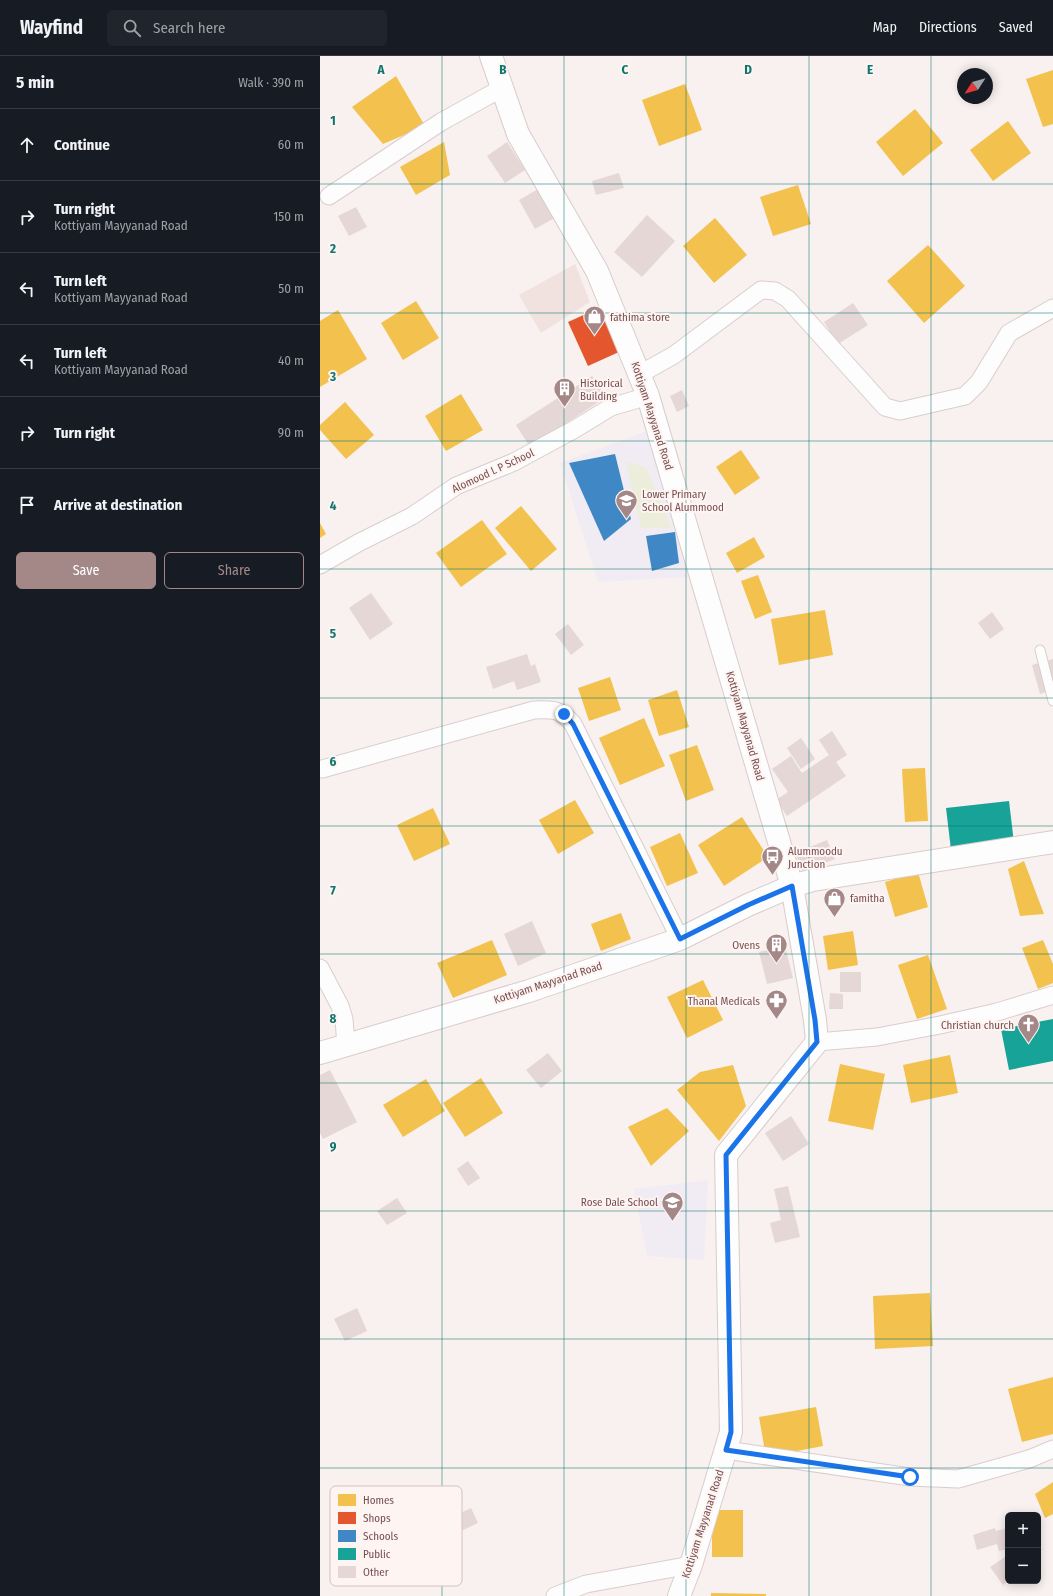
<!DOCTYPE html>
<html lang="en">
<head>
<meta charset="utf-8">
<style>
	body { margin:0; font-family:"Fira Sans Condensed",sans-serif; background:#20242c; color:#f1f3f6 }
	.controls { position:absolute; right:12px; bottom:12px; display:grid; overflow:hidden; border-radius:6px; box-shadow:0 2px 10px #0003 }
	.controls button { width:36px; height:36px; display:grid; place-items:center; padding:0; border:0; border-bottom:1px solid #363941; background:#171b24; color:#f1f3f6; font:20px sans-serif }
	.compass { position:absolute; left:637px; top:12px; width:36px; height:36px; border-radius:50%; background:#171b24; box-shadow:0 2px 10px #0003; rotate:234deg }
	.stop { position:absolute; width:12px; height:12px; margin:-9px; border:3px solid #1a73e8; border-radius:50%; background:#fff }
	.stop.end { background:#1a73e8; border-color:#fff; box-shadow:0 1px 4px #0008 }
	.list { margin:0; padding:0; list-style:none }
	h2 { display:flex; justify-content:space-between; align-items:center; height:52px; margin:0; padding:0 16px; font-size:17px }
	h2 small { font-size:13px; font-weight:400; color:#9ea1a6 }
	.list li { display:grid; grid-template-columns:26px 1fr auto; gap:12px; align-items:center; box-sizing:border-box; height:72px; padding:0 16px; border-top:1px solid #363941 }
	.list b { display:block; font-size:15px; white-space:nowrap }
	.list p { margin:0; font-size:13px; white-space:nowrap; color:#9ea1a6 }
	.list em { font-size:13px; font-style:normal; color:#9ea1a6 }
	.actions { display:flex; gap:8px; padding:12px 16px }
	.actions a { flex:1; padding:9px 0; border:1px solid #a48888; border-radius:6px; text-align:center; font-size:14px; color:#a48888 }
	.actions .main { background:#a48888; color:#fff }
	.icon { flex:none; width:22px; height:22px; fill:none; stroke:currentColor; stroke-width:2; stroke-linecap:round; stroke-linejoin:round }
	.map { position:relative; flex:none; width:733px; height:1540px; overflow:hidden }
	header { display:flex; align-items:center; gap:24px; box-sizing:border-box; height:56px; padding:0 20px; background:#171b24; border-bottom:1px solid #363941 }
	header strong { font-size:19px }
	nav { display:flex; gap:22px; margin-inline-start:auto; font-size:14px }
	.search { width:280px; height:36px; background:#20242c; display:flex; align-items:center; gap:10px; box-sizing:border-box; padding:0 14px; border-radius:6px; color:#9ea1a6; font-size:15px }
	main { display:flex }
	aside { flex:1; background:#171b24 }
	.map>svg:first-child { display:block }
	.residential { fill:#f1e2df }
	.education { fill:#f1ecf4 }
	.green { fill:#ecedda }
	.homes { fill:#f2c14e }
	.shops { fill:#e4572e }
	.schools { fill:#3f88c5 }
	.public { fill:#17a398 }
	.building { fill:#e5d7d6 }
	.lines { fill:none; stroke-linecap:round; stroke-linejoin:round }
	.lane-casing { stroke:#d9cecd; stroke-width:11 }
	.street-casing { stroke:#d9cecd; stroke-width:19 }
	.secondary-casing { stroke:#d8cccb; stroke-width:24 }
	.lane { stroke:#fefdfd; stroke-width:9 }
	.street { stroke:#fefdfd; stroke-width:17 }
	.secondary { stroke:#fefdfd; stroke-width:22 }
	.route { stroke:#1a73e8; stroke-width:5 }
	.grid { fill:none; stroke:#0f766e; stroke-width:1; stroke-opacity:0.55 }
	.labels { text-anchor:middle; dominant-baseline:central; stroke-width:4; stroke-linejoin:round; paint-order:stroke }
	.poi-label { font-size:11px; fill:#764f50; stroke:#fef4f2; text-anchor:start }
	.street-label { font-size:11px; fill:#764f50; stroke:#fef4f2 }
	.key { fill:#fef4f2; stroke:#d5c2c1; stroke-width:1 }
	.key-label { font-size:11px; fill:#764f50 }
	.grid-label { font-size:13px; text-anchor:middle; font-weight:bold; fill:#0f766e; stroke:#fef4f2; stroke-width:4; stroke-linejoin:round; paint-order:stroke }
</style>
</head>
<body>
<header>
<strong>Wayfind</strong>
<div class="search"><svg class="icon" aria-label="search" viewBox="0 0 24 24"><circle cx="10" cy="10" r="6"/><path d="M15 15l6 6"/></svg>Search here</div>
<nav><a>Map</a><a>Directions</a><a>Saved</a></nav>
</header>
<main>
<aside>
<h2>5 min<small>Walk · 390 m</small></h2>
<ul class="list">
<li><svg class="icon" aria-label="ahead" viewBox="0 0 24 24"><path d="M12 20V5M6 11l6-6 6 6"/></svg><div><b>Continue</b></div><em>60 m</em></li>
<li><svg class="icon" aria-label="right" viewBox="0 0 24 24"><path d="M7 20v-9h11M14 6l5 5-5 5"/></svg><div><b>Turn right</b><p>Kottiyam Mayyanad Road</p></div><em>150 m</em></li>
<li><svg class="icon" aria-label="left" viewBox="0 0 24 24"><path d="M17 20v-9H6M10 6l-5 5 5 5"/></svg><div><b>Turn left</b><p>Kottiyam Mayyanad Road</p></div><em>50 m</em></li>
<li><svg class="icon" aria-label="left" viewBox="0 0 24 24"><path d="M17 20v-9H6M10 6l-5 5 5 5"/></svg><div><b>Turn left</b><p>Kottiyam Mayyanad Road</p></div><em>40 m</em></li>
<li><svg class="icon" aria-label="right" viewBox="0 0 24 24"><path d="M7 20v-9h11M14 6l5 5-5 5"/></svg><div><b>Turn right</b></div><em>90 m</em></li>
<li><svg class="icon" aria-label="arrive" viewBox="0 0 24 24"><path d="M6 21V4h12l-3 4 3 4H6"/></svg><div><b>Arrive at destination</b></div></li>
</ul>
<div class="actions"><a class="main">Save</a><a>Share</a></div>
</aside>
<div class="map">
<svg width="733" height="1540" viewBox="0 0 733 1540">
	<rect width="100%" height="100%" fill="#f8f1ef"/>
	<polygon class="residential" points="255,208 270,246 221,277 199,239"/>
	<g class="education">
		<polygon points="330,374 370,521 278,526 240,407"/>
		<polygon points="388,1124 384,1204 327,1200 314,1133"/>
	</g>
	<polygon class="green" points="306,406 326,411 351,472 321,472"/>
	<g class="homes">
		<polygon points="733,14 733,68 723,71 706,23"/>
		<polygon points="76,20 105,70 63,88 32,51"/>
		<polygon points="365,28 382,74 339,90 322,44"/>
		<polygon points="595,53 623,87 583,120 556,86"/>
		<polygon points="688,65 711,97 673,125 650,94"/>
		<polygon points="124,86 130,119 96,139 80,111"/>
		<polygon points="478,129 491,168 453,180 440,141"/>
		<polygon points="395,162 427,199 394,227 363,190"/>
		<polygon points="608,189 645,230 604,267 567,225"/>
		<polygon points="96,245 119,282 83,304 61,267"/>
		<polygon points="18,254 47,303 0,331 0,265"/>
		<polygon points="141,338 163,374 126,395 105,360"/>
		<polygon points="25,346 54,379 26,403 0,374 0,369"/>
		<polygon points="421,394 440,422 415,439 396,411"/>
		<polygon points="201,450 237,493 211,515 175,472"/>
		<polygon points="162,464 187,498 141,531 116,497"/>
		<polygon points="0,467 6,478 0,482"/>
		<polygon points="434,481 445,501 417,517 406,497"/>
		<polygon points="438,519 452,556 435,563 421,525"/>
		<polygon points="505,554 513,599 459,609 451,563"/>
		<polygon points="290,621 301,654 269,665 258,632"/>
		<polygon points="357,634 369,671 339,680 328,644"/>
		<polygon points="324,662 345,710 300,729 279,682"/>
		<polygon points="377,689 394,734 366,745 349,699"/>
		<polygon points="605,712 608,765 585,766 582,713"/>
		<polygon points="255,744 274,777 238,798 219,764"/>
		<polygon points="113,752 130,788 94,805 77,769"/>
		<polygon points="422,761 448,801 404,830 378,789"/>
		<polygon points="360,777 378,817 347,830 330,791"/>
		<polygon points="704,805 724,858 700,860 688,813"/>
		<polygon points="598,816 608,851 575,861 565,826"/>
		<polygon points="301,857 311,883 281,895 271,868"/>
		<polygon points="533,875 538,909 508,914 503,880"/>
		<polygon points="172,884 187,919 133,942 117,907"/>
		<polygon points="723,884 733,908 733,927 718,933 702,892"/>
		<polygon points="608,899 627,953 597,963 578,909"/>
		<polygon points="383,924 403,964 367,982 347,941"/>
		<polygon points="630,999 638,1037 591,1047 583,1009"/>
		<polygon points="520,1008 565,1018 553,1074 508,1065"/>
		<polygon points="413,1009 426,1050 399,1085 357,1034 380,1016"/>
		<polygon points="161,1022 183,1057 145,1081 123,1047"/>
		<polygon points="106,1023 125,1055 83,1081 63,1049"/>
		<polygon points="347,1052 369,1075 331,1110 308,1071"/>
		<polygon points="610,1237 613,1290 555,1293 553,1240"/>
		<polygon points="733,1321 733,1378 702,1386 688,1333"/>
		<polygon points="496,1351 503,1390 446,1401 439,1361"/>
		<polygon points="733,1426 733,1458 725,1462 715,1438"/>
		<rect x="392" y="1454" width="31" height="47"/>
		<polygon points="391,1537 446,1538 446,1540 391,1540"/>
	</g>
	<polygon class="shops" points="279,252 299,296 268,310 248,266"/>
	<g class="schools">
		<polygon points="295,398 311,463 284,485 249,407"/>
		<polygon points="355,476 359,507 332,515 326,480"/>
	</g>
	<g class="public">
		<polygon points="689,745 694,787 631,794 626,752"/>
		<polygon points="733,963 733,1005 689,1014 681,973"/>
	</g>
	<g class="building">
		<polygon points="187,86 205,114 185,127 167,100"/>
		<polygon points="299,117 304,132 276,139 272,125"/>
		<polygon points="220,132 236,161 215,173 199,144"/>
		<polygon points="36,151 47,171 29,180 18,160"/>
		<polygon points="327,159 355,185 322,221 294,196"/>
		<polygon points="533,247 548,269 518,288 504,266"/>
		<polygon points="272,320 286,341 210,391 196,369"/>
		<polygon points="362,334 369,350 357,356 350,340"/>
		<polygon points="51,537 73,568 50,584 29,552"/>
		<polygon points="672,556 684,573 670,583 658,567"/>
		<polygon points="248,568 264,589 251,599 235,578"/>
		<polygon points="207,598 211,610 215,608 221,626 197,634 194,625 173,633 166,611"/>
		<polygon points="733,603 733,634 720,638 712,609"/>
		<polygon points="512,675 527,699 516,706 526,720 467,760 456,744 468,736 452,713 471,700 482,717 509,699 499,684"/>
		<polygon points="481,682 495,703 481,713 467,692"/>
		<polygon points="507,784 515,803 483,816 475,797"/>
		<polygon points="212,865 226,897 198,910 184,878"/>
		<polygon points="465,890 473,922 447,928 439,896"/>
		<rect x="520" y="916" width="21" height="20"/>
		<polygon points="510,937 523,938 523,953 509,953"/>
		<polygon points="228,997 242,1015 221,1032 206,1014"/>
		<polygon points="10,1014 37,1066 3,1083 0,1077 0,1019"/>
		<polygon points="471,1060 489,1088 463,1105 445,1077"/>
		<polygon points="148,1105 160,1122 148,1130 137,1113"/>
		<polygon points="468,1130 480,1181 455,1187 450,1167 461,1164 454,1133"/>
		<polygon points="77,1142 87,1157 67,1169 57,1155"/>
		<polygon points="37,1252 47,1275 25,1285 14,1263"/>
		<polygon points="151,1452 158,1467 141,1475 134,1460"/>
		<polygon points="675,1472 676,1475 688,1472 688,1493 679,1495 677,1488 657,1494 653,1479"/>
		<polygon points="685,1501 688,1506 688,1525 683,1529 670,1511"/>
	</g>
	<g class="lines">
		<defs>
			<polyline id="lane" points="720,594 733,645"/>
			<g id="street">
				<polyline points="9,140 121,66 182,32"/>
				<polyline points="320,318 354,299 441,234 455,235 468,243 565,351 580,355 645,340 659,326 689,277 733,252"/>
				<polyline points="0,509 38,487 92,460 136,430 194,406 255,373 291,351 328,340"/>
				<path d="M2 713 214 654C234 653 240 653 253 668L360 883"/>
				<polyline points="0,912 20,950 24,963 26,990"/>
				<polyline points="497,986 557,981 620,969 677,956 733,939"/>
				<polyline points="406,1394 590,1421 638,1423 709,1403 733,1393"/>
				<polyline points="235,1540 266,1528 371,1509"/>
			</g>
			<g id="secondary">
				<polyline points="171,0 198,78 277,215 328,340 472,830 495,964 497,986 406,1099 411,1376 371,1509 359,1540"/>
				<polyline points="0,997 209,935 360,883 428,849 472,830 493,824 733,786"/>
			</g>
		</defs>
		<use href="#lane" class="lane-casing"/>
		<use href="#street" class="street-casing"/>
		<use href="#secondary" class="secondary-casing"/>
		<use href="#lane" class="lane"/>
		<use href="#street" class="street"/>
		<use href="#secondary" class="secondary"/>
	</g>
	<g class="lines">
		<polyline class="route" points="244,658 253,668 360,883 428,849 472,830 495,964 497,986 406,1099 411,1376 406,1394 590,1421"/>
	</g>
	<path class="grid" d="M122 0V1540M244 0V1540M366 0V1540M489 0V1540M611 0V1540M0 128H733M0 257H733M0 385H733M0 513H733M0 642H733M0 770H733M0 898H733M0 1027H733M0 1155H733M0 1283H733M0 1412H733"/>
	<defs>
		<symbol id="shop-pin" viewBox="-11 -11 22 30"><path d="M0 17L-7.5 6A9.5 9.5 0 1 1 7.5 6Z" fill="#a48888" stroke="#fef4f2"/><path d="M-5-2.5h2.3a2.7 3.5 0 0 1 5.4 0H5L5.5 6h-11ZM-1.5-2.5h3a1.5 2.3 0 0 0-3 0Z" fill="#fff"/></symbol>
		<symbol id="building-pin" viewBox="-11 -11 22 30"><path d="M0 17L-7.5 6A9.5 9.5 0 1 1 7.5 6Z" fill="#a48888" stroke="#fef4f2"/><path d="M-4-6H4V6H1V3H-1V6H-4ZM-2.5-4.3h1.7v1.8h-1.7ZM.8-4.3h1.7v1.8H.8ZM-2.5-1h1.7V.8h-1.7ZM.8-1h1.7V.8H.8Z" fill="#fff"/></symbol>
		<symbol id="school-pin" viewBox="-11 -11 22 30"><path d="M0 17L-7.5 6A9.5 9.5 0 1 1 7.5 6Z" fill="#a48888" stroke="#fef4f2"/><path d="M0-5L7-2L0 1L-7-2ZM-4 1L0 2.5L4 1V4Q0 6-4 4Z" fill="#fff"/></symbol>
		<symbol id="bus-pin" viewBox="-11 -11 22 30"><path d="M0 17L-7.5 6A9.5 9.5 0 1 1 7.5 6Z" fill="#a48888" stroke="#fef4f2"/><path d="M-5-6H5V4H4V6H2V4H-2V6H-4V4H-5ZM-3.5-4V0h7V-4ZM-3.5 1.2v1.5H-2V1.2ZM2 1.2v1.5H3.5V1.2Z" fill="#fff"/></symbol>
		<symbol id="pharmacy-pin" viewBox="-11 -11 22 30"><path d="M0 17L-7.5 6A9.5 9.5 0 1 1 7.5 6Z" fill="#a48888" stroke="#fef4f2"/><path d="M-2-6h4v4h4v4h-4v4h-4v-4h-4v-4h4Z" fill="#fff"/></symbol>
		<symbol id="church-pin" viewBox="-11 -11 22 30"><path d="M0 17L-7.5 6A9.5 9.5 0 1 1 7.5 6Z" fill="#a48888" stroke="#fef4f2"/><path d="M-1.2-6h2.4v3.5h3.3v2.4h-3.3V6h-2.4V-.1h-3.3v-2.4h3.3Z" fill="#fff"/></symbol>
	</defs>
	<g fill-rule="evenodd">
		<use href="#shop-pin" x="262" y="248" width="25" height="34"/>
		<use href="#building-pin" x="232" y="320" width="25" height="34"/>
		<use href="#school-pin" x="294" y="432" width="25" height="34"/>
		<use href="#bus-pin" x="440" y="788" width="25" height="34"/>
		<use href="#shop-pin" x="502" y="830" width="25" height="34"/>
		<use href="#building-pin" x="444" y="876" width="25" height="34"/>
		<use href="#pharmacy-pin" x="444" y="932" width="25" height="34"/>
		<use href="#church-pin" x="696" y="956" width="25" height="34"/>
		<use href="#school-pin" x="340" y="1134" width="25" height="34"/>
	</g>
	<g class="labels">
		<g class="poi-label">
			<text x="290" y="261">fathima store</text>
			<text x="260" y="327">Historical<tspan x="260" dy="13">Building</tspan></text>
			<text x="322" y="438">Lower Primary<tspan x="322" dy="13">School Alummood</tspan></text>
			<text x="468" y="795">Alummoodu<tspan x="468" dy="13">Junction</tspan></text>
			<text x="530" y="842">famitha</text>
			<text x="440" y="889" text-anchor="end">Ovens</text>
			<text x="440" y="945" text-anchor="end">Thanal Medicals</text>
			<text x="694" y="969" text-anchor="end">Christian church</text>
			<text x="338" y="1146" text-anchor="end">Rose Dale School</text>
		</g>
		<g class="street-label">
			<text transform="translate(332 360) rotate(72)">Kottiyam Mayyanad Road</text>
			<text transform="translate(173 415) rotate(-25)">Alomood L P School</text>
			<text transform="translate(425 670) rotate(74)">Kottiyam Mayyanad Road</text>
			<text transform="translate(228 927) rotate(-18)">Kottiyam Mayyanad Road</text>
			<text transform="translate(383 1468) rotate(-72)">Kottiyam Mayyanad Road</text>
		</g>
	</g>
	<rect x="10" y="1430" width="132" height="100" rx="6" class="key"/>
	<rect x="18" y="1438" width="18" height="12" fill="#f2c14e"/>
	<rect x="18" y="1456" width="18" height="12" fill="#e4572e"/>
	<rect x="18" y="1474" width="18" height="12" fill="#3f88c5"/>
	<rect x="18" y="1492" width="18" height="12" fill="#17a398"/>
	<rect x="18" y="1510" width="18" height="12" fill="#e5d7d6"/>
	<g class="key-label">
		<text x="43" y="1448">Homes</text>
		<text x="43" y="1466">Shops</text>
		<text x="43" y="1484">Schools</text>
		<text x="43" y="1502">Public</text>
		<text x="43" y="1520">Other</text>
	</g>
	<g class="grid-label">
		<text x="61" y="18">A</text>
		<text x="183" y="18">B</text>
		<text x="305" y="18">C</text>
		<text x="428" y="18">D</text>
		<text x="550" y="18">E</text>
		<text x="13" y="69">1</text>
		<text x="13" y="197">2</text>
		<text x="13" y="325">3</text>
		<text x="13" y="454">4</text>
		<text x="13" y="582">5</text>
		<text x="13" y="710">6</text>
		<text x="13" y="839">7</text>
		<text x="13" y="967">8</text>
		<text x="13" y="1095">9</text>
	</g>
</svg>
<div class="controls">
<button>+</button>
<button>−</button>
</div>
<svg class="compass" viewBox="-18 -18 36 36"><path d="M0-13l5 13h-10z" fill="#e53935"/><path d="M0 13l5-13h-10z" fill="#9ea1a6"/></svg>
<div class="stop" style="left:590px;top:1421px"></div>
<div class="stop end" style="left:244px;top:658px"></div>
</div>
</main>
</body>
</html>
